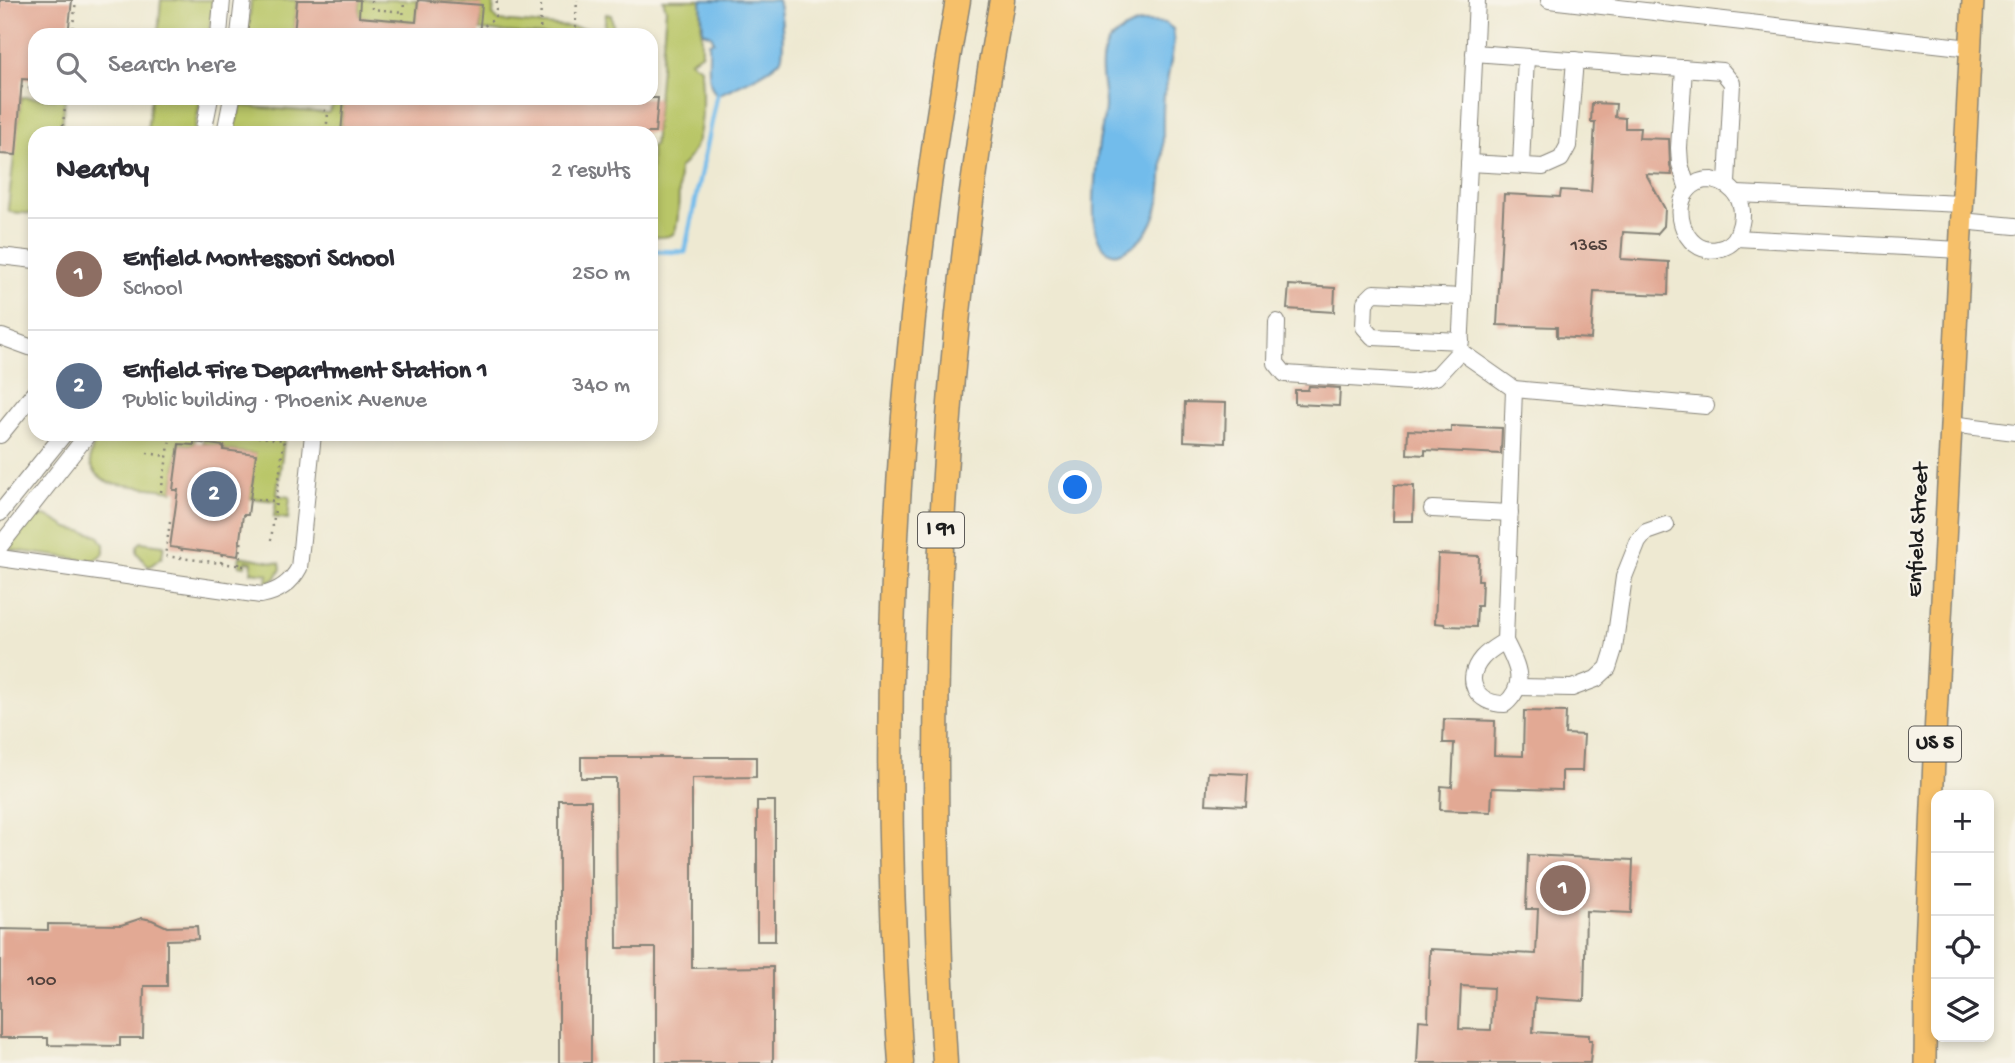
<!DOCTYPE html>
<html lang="en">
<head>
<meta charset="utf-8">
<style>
	body { margin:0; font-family:"Gochi Hand",sans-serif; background:#f2f2f3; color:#2b2b33 }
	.controls { position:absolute; right:21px; bottom:21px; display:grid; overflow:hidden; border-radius:14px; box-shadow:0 4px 10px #0003 }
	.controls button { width:63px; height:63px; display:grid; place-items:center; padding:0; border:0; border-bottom:2px solid #e1e1e2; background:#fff; color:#2b2b33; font:35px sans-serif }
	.you { position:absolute; left:1076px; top:488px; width:24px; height:24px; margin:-18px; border:5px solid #fff; border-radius:50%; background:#1a73e8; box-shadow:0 0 0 10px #1a73e833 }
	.badge { display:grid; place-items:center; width:46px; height:46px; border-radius:50%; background:#c8321e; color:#fff; font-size:23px; font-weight:700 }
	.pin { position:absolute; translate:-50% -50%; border:4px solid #fff; box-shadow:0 2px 7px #0006 }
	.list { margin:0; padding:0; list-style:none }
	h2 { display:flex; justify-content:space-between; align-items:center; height:91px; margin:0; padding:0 28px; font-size:30px }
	h2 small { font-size:23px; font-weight:400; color:#7c7c81 }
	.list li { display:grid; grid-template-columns:46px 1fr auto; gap:21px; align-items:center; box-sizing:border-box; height:112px; padding:0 28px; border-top:2px solid #e1e1e2 }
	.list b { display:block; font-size:26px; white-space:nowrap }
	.list p { margin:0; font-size:23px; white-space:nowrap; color:#7c7c81 }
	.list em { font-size:23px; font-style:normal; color:#7c7c81 }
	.icon { flex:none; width:38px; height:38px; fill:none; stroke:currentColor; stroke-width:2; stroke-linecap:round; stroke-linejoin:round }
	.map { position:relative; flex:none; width:2015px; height:1063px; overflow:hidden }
	.search { position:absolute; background:#fff; box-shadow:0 4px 10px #0003; left:28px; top:28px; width:630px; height:77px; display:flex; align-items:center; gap:18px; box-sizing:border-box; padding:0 24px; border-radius:21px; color:#7c7c81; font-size:26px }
	.panel { position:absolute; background:#fff; box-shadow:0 4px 10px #0003; left:28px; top:126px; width:630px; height:315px; border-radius:21px }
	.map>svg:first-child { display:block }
	.green { fill:#b9c667; stroke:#6a7142; stroke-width:2 }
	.water { fill:#72bceb; stroke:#476c84; stroke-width:2 }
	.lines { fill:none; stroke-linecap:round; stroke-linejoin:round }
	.stream { stroke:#72bceb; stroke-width:5 }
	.building { fill:#e2a994; fill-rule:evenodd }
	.minor-casing { stroke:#858277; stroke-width:18 }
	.major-casing { stroke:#858277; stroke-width:24 }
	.highway-casing { stroke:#858277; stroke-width:27 }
	.path { stroke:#858277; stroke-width:2.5; stroke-dasharray:2 5; stroke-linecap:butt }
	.minor { stroke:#fff; stroke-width:16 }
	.major { stroke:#f6c06b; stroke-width:21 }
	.highway { stroke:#f6c06b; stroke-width:24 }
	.labels { text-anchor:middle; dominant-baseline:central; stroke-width:5; stroke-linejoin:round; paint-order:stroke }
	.number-label { font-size:19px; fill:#4e3f3a }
	.shield { fill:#f7f3e8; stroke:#5e5c59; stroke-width:2 }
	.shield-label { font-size:21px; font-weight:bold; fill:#1c1c1c }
	.street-label { font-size:23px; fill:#1c1c1c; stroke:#f7f3e8 }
</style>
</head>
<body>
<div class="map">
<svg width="2015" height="1063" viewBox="0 0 2015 1063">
	<rect width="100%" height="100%" fill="#f7f3e8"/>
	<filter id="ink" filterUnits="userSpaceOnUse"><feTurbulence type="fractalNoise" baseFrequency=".0143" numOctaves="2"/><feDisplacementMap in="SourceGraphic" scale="14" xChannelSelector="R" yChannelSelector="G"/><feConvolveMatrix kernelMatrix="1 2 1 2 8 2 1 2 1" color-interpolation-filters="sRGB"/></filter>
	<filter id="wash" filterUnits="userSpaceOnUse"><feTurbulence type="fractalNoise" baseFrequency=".00686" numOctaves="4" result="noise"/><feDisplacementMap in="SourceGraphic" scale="28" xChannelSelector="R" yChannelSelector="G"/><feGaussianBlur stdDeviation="1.57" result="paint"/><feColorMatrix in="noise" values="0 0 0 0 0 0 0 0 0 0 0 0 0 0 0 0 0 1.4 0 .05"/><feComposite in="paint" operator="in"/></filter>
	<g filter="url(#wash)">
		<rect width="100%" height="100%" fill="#eee9d2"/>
		<g class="green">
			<polygon points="161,0 213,0 209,35 158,35"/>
			<polygon points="251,0 297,0 294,35 248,35"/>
			<polygon points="360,0 418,0 416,22 359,17"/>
			<polygon points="427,0 494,0 493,15 499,21 604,30 606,14 611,15 613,24 612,35 543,35 480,30 481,5"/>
			<path d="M663 0H701L702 53 690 61 701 68C702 100 708 146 679 168 678 181 681 226 673 234 668 238 657 237 651 237V146H654L666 9Z"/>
			<polygon points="21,97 54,99 65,98 61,133 35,133 35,214 10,212 8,208"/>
			<polygon points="151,98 201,98 194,133 147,133"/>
			<polygon points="338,98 344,98 341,133 233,133 240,106 328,113"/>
			<path d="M100 434H195L194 445 179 444 173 491 109 483C85 469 86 455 100 434Z"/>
			<polygon points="206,434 237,434 284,440 277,495 290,497 288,519 274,517 276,501 250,498 255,454 223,450 223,446 202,443"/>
			<polygon points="48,516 68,528 98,535 104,544 104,553 93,561 11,550 10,546 34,517"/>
			<polygon points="141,542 164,545 162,557 149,567 137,553 137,546"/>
			<polygon points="240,556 280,563 281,569 275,579 267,583 268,574 251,572 252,562 246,561 245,566 239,565"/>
		</g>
		<g class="water">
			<path d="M701 0H778C781 10 786 52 780 60 771 71 731 89 717 95 705 84 710 58 709 42L714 41 711 35 703 32Z"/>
			<path d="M1145 22 1165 23 1173 29 1174 39C1173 58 1167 77 1164 96 1159 141 1175 221 1131 247 1125 250 1119 255 1112 253 1104 251 1098 240 1096 233 1091 215 1096 163 1099 142 1101 130 1105 117 1105 105 1105 87 1097 65 1106 47 1112 34 1132 24 1145 22Z"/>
		</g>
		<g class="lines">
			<polyline class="stream" points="651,251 685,252 717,95"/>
		</g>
		<g id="blocks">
			<g class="building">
				<polygon points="0,0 72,0 68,35 35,35 35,80 22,79 16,155 0,154"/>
				<polygon points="297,0 360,0 359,17 416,22 418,0 482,5 479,35 294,35"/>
				<polygon points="344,98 658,98 655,133 341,133"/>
				<polygon points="1592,103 1616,104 1615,117 1625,118 1625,128 1640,128 1639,138 1669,139 1670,165 1672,175 1646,174 1665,209 1664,226 1657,234 1623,232 1621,259 1669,262 1668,295 1594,292 1591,339 1557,337 1557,327 1497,325 1504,194 1560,197 1561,190 1591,192 1595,122 1591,122"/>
				<polygon points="1289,285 1335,288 1334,312 1287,309"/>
				<polygon points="1309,386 1340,388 1339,406 1295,404 1295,390 1308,390"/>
				<polygon points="1185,402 1226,403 1225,443 1184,441"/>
				<polygon points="1451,426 1502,428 1501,454 1425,450 1425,455 1407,454 1408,430 1451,432"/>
				<polygon points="194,442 224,446 223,450 256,454 248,515 243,515 238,556 170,547 178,490 173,490 179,444 194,445"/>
				<polygon points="1394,485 1414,486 1413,521 1393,521"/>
				<polygon points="1438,554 1479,556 1478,580 1482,580 1481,606 1477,606 1476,627 1446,626 1445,624 1435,623"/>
				<polygon points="1524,711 1566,712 1565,734 1584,735 1582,771 1562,771 1562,790 1492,788 1491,812 1440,810 1441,786 1452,787 1454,743 1443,743 1444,719 1495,721 1494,755 1523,756"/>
				<polygon points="581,757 756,757 756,777 692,778 692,968 773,967 773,1063 656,1063 656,948 617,948 616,778 581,778"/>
				<polygon points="1208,772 1248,774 1246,806 1206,804"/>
				<rect x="559" y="800" width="32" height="263"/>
				<rect x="757" y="801" width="18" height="140"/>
				<path d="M1528 855 1633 860 1631 913 1586 911 1584 1001 1535 998 1533 1032 1589 1035V1040H1592L1590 1063H1417L1419 1020 1428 1021 1430 949 1536 954 1538 909H1526ZM1461 986 1493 988 1491 1030 1459 1029Z"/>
				<polygon points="142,918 152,920 167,927 197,926 198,939 167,940 167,986 144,986 143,1038 120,1038 120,1046 48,1045 48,1038 0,1038 0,929 48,930 48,924 121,925"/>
			</g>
		</g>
	</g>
	<g filter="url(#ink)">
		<use href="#blocks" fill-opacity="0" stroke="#858277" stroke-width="2"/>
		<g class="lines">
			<defs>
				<g id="minor">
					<polyline points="1549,0 1970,48"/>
					<polyline points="219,35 222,0"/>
					<polyline points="239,35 243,0"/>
					<polyline points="1474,53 1722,71 1732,83 1727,183"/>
					<polyline points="1684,68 1679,148 1680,164 1688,190"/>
					<polyline points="203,133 210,98"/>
					<polyline points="225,133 232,98"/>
					<polyline points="1469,163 1543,167 1561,159 1568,146 1575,60"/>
					<polyline points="1521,165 1526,57"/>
					<path d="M1712 180C1739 186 1748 208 1738 233 1735 242 1727 247 1718 249 1682 257 1666 198 1697 183 1701 180 1708 180 1712 180Z"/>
					<polyline points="1737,194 1962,204"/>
					<polyline points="1961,221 2015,226"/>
					<polyline points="1736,238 1960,250"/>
					<polyline points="0,256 35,260"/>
					<polyline points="1277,322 1276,363 1285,374 1412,382 1436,377 1460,351 1477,0"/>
					<polyline points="2,337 35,349"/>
					<polyline points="1461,341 1373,337 1364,327 1365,302 1374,293 1463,297"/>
					<polyline points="1460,351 1514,389 1706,406"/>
					<polyline points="1951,424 2015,432"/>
					<polyline points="0,435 35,392"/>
					<polyline points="1432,509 1510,513"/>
					<polyline points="0,513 64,434"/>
					<polyline points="0,546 88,434"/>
					<path d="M0 558 261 595C278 592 291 583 299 568L313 434"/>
					<path d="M1505 641C1517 665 1528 684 1505 704 1476 704 1463 680 1482 658 1489 650 1497 646 1505 641L1514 389"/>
					<polyline points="1518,687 1572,688 1596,679 1608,668 1614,649 1624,577 1638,542 1646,532 1666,525"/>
				</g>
				<polyline id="major" points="1925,1063 1926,946 1935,736 1973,0"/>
				<g id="highway">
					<path d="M901 1063C876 709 895 350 958 0"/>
					<path d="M945 1063C924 707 938 352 1002 0"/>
				</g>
			</defs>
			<use href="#minor" class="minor-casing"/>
			<use href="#major" class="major-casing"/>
			<use href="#highway" class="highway-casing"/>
			<g class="path">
				<polyline points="372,0 372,9 404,12"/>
				<polyline points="403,21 404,0"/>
				<polyline points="479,30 495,18 497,0"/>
				<polyline points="72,35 76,0"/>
				<polyline points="540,35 541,0"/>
				<polyline points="575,35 577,0"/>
				<polyline points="21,87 35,89"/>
				<polyline points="324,110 328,113 326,133"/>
				<polyline points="62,133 66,98"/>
				<polyline points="237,434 284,440 271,540"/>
				<polyline points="200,440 200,434"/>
				<polyline points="147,453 166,456"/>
				<polyline points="161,492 171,434"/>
				<polyline points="250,499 276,501"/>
				<polyline points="170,522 165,556 244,566"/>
				<polyline points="181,558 182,549"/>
				<polyline points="221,563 222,554"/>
				<polyline points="239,565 242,537"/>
			</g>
			<use href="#minor" class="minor"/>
			<use href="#major" class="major"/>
			<use href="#highway" class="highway"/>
		</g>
	</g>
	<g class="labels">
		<g class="number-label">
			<text x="1589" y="246">1365</text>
			<text x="42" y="981">100</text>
		</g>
		<g class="shield">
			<rect x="918" y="512.5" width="46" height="35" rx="5"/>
			<rect x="1909" y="726.5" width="52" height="35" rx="5"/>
		</g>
		<g class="shield-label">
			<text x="941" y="530">I 91</text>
			<text x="1935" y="744">US 5</text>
		</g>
		<g class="street-label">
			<text transform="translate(1919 530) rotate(-87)">Enfield Street</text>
		</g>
	</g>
</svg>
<div class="controls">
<button>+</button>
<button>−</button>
<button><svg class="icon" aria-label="locate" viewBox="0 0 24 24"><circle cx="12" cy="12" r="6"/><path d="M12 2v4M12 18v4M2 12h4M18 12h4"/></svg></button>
<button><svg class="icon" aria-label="layers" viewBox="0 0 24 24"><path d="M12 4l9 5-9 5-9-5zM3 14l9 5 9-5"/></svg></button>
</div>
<div class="you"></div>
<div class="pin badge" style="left:1563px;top:888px;background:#8d6e63">1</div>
<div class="pin badge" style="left:214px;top:494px;background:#5c6f8a">2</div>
<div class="search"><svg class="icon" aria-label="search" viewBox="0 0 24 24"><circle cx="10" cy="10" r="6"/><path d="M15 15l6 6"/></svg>Search here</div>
<section class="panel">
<h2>Nearby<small>2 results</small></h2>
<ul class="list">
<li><span class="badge" style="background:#8d6e63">1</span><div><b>Enfield Montessori School</b><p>School</p></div><em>250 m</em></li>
<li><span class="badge" style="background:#5c6f8a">2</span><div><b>Enfield Fire Department Station 1</b><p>Public building · Phoenix Avenue</p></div><em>340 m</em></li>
</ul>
</section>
</div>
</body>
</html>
